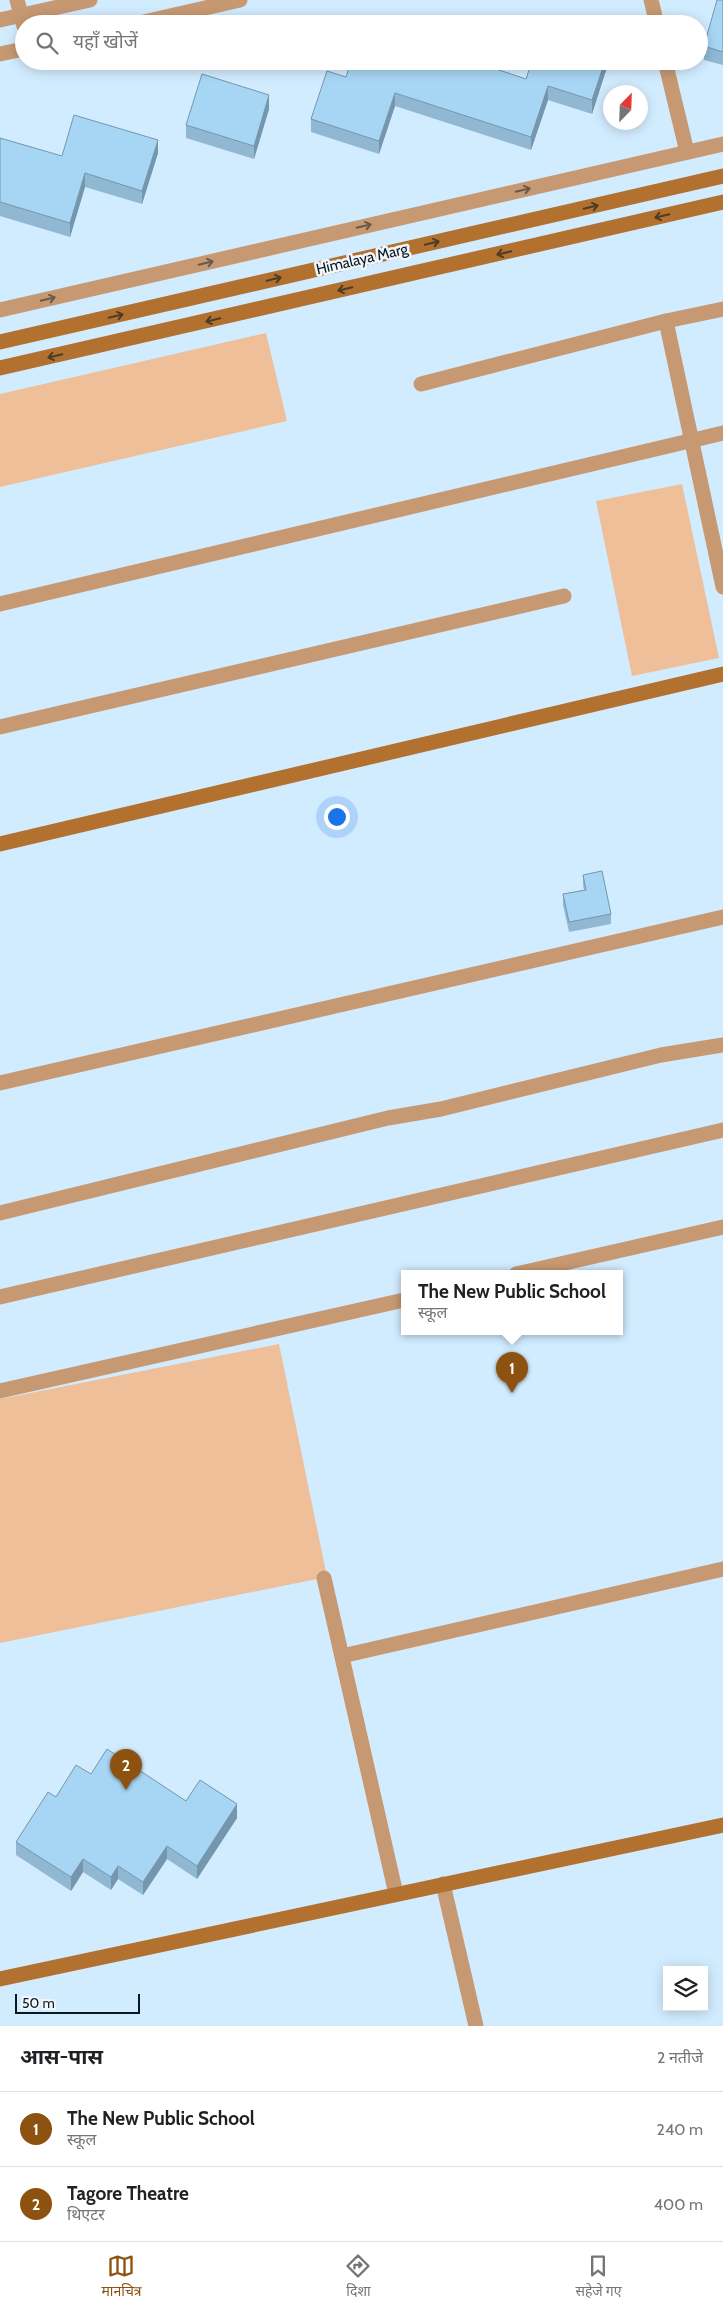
<!DOCTYPE html>
<html lang="hi">
<head>
<meta charset="utf-8">
<style>
	body { margin:0; font-family:Cabin,"Noto Sans Devanagari",sans-serif; background:#f2f2f2; color:#202124 }
	.controls { position:absolute; right:15px; bottom:15px; display:grid; overflow:hidden; border-radius:0px; box-shadow:0 2px 12px #0003 }
	.controls button { width:45px; height:45px; display:grid; place-items:center; padding:0; border:0; border-bottom:1px solid #e0e0e0; background:#fff; color:#202124; font:25px sans-serif }
	.compass { position:absolute; left:603px; top:85px; width:45px; height:45px; border-radius:50%; background:#fff; box-shadow:0 2px 12px #0003; rotate:23deg }
	.scale { position:absolute; left:15px; bottom:12px; width:125px; box-sizing:border-box; padding-left:5px; border:2px solid #0c1820; border-top:0; font-size:14px; line-height:18px; white-space:nowrap; color:#0c1820; -webkit-text-stroke:4px #f0f6fb; paint-order:stroke }
	.you { position:absolute; left:336px; top:816px; width:18px; height:18px; margin:-12px; border:4px solid #fff; border-radius:50%; background:#1a73e8; box-shadow:0 0 0 8px #1a73e833 }
	.badge { display:grid; place-items:center; width:32px; height:32px; border-radius:50%; background:#8e5210; color:#fff; font-size:16px; font-weight:700 }
	.pin { position:absolute; translate:-50% -41px; filter:drop-shadow(0 1px 2px #0008) }
	.pin::after { content:''; position:absolute; top:26px; width:18px; height:15px; background:inherit; clip-path:polygon(0 0,100% 0,50% 100%) }
	.popup { position:absolute; left:401px; top:1270px; width:222px; height:65px; box-sizing:border-box; display:grid; place-content:center; border-radius:0px; background:#fff; filter:drop-shadow(0 1px 4px #0005); font-size:16px; white-space:nowrap; color:#757577 }
	.popup b { font-size:19px; color:#202124 }
	.popup::after { content:''; position:absolute; left:50%; top:100%; margin-left:-10px; border:10px solid transparent; border-top-color:#fff }
	.list { margin:0; padding:0; list-style:none }
	h2 { display:flex; justify-content:space-between; align-items:center; height:65px; margin:0; padding:0 20px; font-size:21px }
	h2 small { font-size:16px; font-weight:400; color:#757577 }
	.list li { display:grid; grid-template-columns:32px 1fr auto; gap:15px; align-items:center; box-sizing:border-box; height:75px; padding:0 20px; border-top:1px solid #e0e0e0 }
	.list b { display:block; font-size:19px; white-space:nowrap }
	.list p { margin:0; font-size:16px; white-space:nowrap; color:#757577 }
	.list em { font-size:16px; font-style:normal; color:#757577 }
	.icon { flex:none; width:28px; height:28px; fill:none; stroke:currentColor; stroke-width:2; stroke-linecap:round; stroke-linejoin:round }
	.map { position:relative; flex:none; width:723px; height:2026px; overflow:hidden }
	.search { position:absolute; background:#fff; box-shadow:0 2px 12px #0003; left:15px; right:15px; top:15px; height:55px; display:flex; align-items:center; gap:12px; box-sizing:border-box; padding:0 18px; border-radius:28px; color:#757577; font-size:19px }
	.sheet { height:215px; background:#fff }
	nav { display:flex; justify-content:space-around; align-items:center; box-sizing:border-box; height:70px; border-top:1px solid #e0e0e0; background:#fff; font-size:14px; color:#757577 }
	nav a { display:grid; justify-items:center; gap:2px }
	nav .on { color:#8e5210 }
	.map>svg:first-child { display:block }
	.green { fill:#eebf98 }
	.lines { fill:none; stroke-linecap:round; stroke-linejoin:round }
	.street { stroke:#c79972; stroke-width:15 }
	.secondary { stroke:#b37130; stroke-width:15 }
	.wall { fill:#90b8d3 }
	.shaded-wall { fill:#7596ac }
	.building { fill:#a7d6f5; stroke:#7596ac }
	.oneway { stroke:#6a5849 }
	.oneway2 { stroke:#4f3c26 }
	.labels { text-anchor:middle; dominant-baseline:central; stroke-width:5; stroke-linejoin:round; paint-order:stroke }
	.street-label { font-size:15px; fill:#0c1820; stroke:#f0f6fb }
</style>
</head>
<body>
<div class="map">
<svg width="723" height="2026" viewBox="0 0 723 2026">
	<rect width="100%" height="100%" fill="#d2ecff"/>
	<g class="green">
		<polygon points="266,333 287,421 0,487 0,394"/>
		<polygon points="682,484 719,658 632,676 596,501"/>
		<polygon points="279,1344 327,1577 0,1643 0,1399"/>
	</g>
	<g class="lines">
		<g class="street">
			<polyline points="17,0 24,26"/>
			<polyline points="651,0 657,24"/>
			<polyline points="0,20 90,0"/>
			<polyline points="135,24 240,0"/>
			<polyline points="0,54 24,49"/>
			<polyline points="665,61 687,152"/>
			<polyline points="0,310 723,144"/>
			<polyline points="666,321 723,587"/>
			<polyline points="421,384 666,321 723,309"/>
			<polyline points="0,604 723,433"/>
			<polyline points="0,727 564,596"/>
			<polyline points="0,1083 723,917"/>
			<polyline points="0,1213 388,1118 441,1109 661,1055 723,1045"/>
			<polyline points="516,1274 723,1227"/>
			<polyline points="0,1297 723,1130"/>
			<polyline points="0,1391 404,1300"/>
			<polyline points="324,1578 396,1894"/>
			<polyline points="342,1656 723,1569"/>
			<polyline points="443,1884 476,2026"/>
		</g>
		<g class="secondary">
			<polyline points="0,342 723,176"/>
			<polyline points="0,368 723,202"/>
			<polyline points="0,844 723,674"/>
			<polyline points="0,1979 723,1825"/>
		</g>
	</g>
	<g class="wall">
		<polygon points="723,0 723,65 704,60 704,46"/>
		<polygon points="609,61 592,114 548,100 531,150 395,106 379,154 311,132 311,119 346,77 526,79"/>
		<polygon points="269,109 254,159 186,138 186,125"/>
		<polygon points="0,138 62,156 158,153 142,204 85,187 70,237 0,216"/>
		<polygon points="583,875 611,914 611,924 569,932 563,905 563,894 584,890 583,885"/>
		<polygon points="91,1774 186,1801 237,1818 197,1879 167,1859 143,1895 118,1879 111,1890 83,1872 71,1891 16,1855 16,1842 56,1797"/>
	</g>
	<g class="shaded-wall">
		<polygon points="605,61 609,61 592,114 592,100"/>
		<polygon points="548,86 548,100 531,150 531,137"/>
		<polygon points="395,93 395,106 379,154 379,141"/>
		<polygon points="269,95 269,109 254,159 254,146"/>
		<polygon points="158,140 158,153 142,204 142,191"/>
		<polygon points="85,173 85,187 70,237 70,223"/>
		<polygon points="237,1804 237,1818 197,1879 197,1866"/>
		<polygon points="167,1846 167,1859 143,1895 143,1882"/>
		<polygon points="83,1859 83,1872 71,1891 71,1877"/>
		<polygon points="118,1866 118,1879 111,1890 111,1877"/>
	</g>
	<g class="building">
		<polygon points="717,0 723,0 723,52 704,46"/>
		<polygon points="351,61 472,61 526,79 532,61 605,61 592,100 548,86 531,137 395,93 379,141 311,119 327,71 346,77"/>
		<polygon points="202,74 269,95 254,146 186,125"/>
		<polygon points="74,115 158,140 142,191 85,173 70,223 0,202 0,138 62,156"/>
		<polygon points="602,871 611,914 569,922 563,894 586,890 583,875"/>
		<polygon points="107,1749 186,1801 200,1780 237,1804 197,1866 167,1846 143,1882 118,1866 111,1877 83,1859 71,1877 16,1842 48,1792 56,1797 76,1765 91,1774"/>
	</g>
	<defs><path id="oneway-shaft" d="M-6 0H5M1.5-3L5.5 0L1.5 3" fill="none" stroke-width="1.6" stroke-linecap="round" stroke-linejoin="round" transform="scale(1.25)"/></defs>
	<g class="oneway">
		<use href="#oneway-shaft" transform="translate(523 190) rotate(-13)"/>
		<use href="#oneway-shaft" transform="translate(364 226) rotate(-13)"/>
		<use href="#oneway-shaft" transform="translate(206 263) rotate(-13)"/>
		<use href="#oneway-shaft" transform="translate(48 299) rotate(-13)"/>
	</g>
	<g class="oneway2">
		<use href="#oneway-shaft" transform="translate(591 207) rotate(-13)"/>
		<use href="#oneway-shaft" transform="translate(662 216) rotate(167)"/>
		<use href="#oneway-shaft" transform="translate(432 243) rotate(-13)"/>
		<use href="#oneway-shaft" transform="translate(504 253) rotate(167)"/>
		<use href="#oneway-shaft" transform="translate(274 279) rotate(-13)"/>
		<use href="#oneway-shaft" transform="translate(345 289) rotate(167)"/>
		<use href="#oneway-shaft" transform="translate(116 316) rotate(-13)"/>
		<use href="#oneway-shaft" transform="translate(213 320) rotate(167)"/>
		<use href="#oneway-shaft" transform="translate(55 356) rotate(167)"/>
	</g>
	<g class="labels">
		<g class="street-label">
			<text transform="translate(362 259) rotate(-13)">Himalaya Marg</text>
		</g>
	</g>
</svg>
<div class="controls">
<button><svg class="icon" aria-label="layers" viewBox="0 0 24 24"><path d="M12 4l9 5-9 5-9-5zM3 14l9 5 9-5"/></svg></button>
</div>
<svg class="compass" viewBox="-18 -18 36 36"><path d="M0-13l5 13h-10z" fill="#e53935"/><path d="M0 13l5-13h-10z" fill="#757577"/></svg>
<div class="scale">50 m</div>
<div class="you"></div>
<div class="pin badge" style="left:512px;top:1393px">1</div>
<div class="popup"><b>The New Public School</b>स्कूल</div>
<div class="pin badge" style="left:126px;top:1790px">2</div>
<div class="search"><svg class="icon" aria-label="search" viewBox="0 0 24 24"><circle cx="10" cy="10" r="6"/><path d="M15 15l6 6"/></svg>यहाँ खोजें</div>
</div>
<section class="sheet">
<h2>आस-पास<small>2 नतीजे</small></h2>
<ul class="list">
<li><span class="badge">1</span><div><b>The New Public School</b><p>स्कूल</p></div><em>240 m</em></li>
<li><span class="badge">2</span><div><b>Tagore Theatre</b><p>थिएटर</p></div><em>400 m</em></li>
</ul>
</section>
<nav>
<a class="on"><svg class="icon" aria-label="map" viewBox="0 0 24 24"><path d="M3 6l6-2 6 2 6-2v14l-6 2-6-2-6 2zM9 4v14M15 6v14"/></svg>मानचित्र</a>
<a><svg class="icon" aria-label="directions" viewBox="0 0 24 24"><path d="M12 3l9 9-9 9-9-9zM9 14v-3h6M13 9l2 2-2 2"/></svg>दिशा</a>
<a><svg class="icon" aria-label="saved" viewBox="0 0 24 24"><path d="M7 4h10v16l-5-4-5 4z"/></svg>सहेजे गए</a>
</nav>
</body>
</html>
